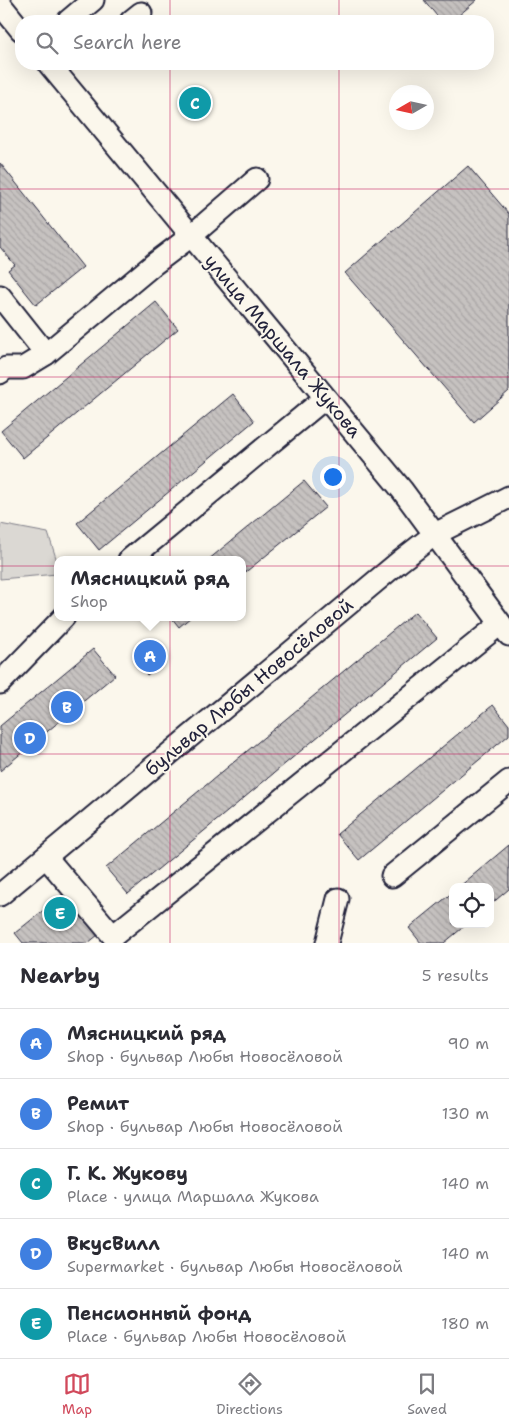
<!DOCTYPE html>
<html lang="en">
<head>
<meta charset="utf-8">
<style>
	body { margin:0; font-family:"Shantell Sans",sans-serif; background:#f7f7f7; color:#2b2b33 }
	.controls { position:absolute; right:15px; bottom:15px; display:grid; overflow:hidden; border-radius:10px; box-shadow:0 5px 20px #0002 }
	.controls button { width:45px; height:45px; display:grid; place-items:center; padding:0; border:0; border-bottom:1px solid #e1e1e2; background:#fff; color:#2b2b33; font:25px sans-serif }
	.compass { position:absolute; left:389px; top:85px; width:45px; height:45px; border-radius:50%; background:#fff; box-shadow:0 5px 20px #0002; rotate:261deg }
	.you { position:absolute; left:332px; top:476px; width:18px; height:18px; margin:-12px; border:4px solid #fff; border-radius:50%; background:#1a73e8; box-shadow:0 0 0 8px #1a73e833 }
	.badge { display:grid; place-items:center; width:32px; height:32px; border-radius:50%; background:#d1495b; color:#fff; font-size:16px; font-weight:700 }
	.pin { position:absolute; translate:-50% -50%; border:2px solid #fff; box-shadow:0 1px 5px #0006 }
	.popup { position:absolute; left:54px; top:556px; width:192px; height:65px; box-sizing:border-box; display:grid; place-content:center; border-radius:10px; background:#fff; filter:drop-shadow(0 1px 4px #0005); font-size:16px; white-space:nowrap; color:#7c7c81 }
	.popup b { font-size:19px; color:#2b2b33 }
	.popup::after { content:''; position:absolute; left:50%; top:100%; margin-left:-10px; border:10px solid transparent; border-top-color:#fff }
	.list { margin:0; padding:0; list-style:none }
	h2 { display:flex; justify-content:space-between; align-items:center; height:65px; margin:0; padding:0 20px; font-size:21px }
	h2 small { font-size:16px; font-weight:400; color:#7c7c81 }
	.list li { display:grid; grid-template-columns:32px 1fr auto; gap:15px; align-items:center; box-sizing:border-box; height:70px; padding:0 20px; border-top:1px solid #e1e1e2 }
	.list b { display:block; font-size:19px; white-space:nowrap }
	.list p { margin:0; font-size:16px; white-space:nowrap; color:#7c7c81 }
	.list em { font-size:16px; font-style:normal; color:#7c7c81 }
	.icon { flex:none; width:28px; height:28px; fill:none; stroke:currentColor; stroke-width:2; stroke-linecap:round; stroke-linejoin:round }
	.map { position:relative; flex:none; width:509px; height:943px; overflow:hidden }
	.search { position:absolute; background:#fff; box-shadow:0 5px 20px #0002; left:15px; right:15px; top:15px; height:55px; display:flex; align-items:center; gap:12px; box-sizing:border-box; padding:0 18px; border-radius:20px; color:#7c7c81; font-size:19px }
	.sheet { height:415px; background:#fff }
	nav { display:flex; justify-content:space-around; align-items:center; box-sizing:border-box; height:70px; border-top:1px solid #e1e1e2; background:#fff; font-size:14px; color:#7c7c81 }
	nav a { display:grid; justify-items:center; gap:2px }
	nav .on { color:#d1495b }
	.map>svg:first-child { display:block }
	.park { fill:#dbd8d3; stroke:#7e7d87 }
	.building { fill:url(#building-back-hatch); stroke:#22223b }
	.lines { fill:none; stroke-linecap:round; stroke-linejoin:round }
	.minor-casing { stroke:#22223b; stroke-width:25 }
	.minor { stroke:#fbf7ec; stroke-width:21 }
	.grid { fill:none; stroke:#c2185b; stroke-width:1; stroke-opacity:0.55 }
	.labels { text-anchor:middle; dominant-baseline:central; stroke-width:4; stroke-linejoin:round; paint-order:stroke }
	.street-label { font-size:19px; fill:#22223b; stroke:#fbf7ec }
</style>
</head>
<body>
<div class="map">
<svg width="509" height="943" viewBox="0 0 509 943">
	<defs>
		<pattern id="building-back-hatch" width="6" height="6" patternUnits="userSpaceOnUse" patternTransform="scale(1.25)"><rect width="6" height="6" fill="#c6c2c0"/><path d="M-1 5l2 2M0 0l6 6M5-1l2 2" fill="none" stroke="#aaa6a6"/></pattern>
	</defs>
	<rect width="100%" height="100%" fill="#fbf7ec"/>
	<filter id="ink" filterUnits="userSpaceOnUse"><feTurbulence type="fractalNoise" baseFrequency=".02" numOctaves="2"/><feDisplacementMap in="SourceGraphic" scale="10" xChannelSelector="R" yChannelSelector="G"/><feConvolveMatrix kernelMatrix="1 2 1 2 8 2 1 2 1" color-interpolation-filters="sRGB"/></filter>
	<g filter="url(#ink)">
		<polygon class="park" points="0,524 48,533 57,561 57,574 0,579"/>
		<g class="building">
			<polygon points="424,0 477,0 452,21 441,21"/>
			<polygon points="0,163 83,267 36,305 8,270 15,265 0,247"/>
			<polygon points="468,166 509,214 509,391 474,422 345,273"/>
			<polygon points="156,302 178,329 23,458 1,431"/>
			<polygon points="233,394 254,421 99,550 77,523"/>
			<polygon points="304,481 326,507 242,575 242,560 208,560"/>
			<polygon points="415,612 437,638 128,894 106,868"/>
			<polygon points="171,617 191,617 179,627"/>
			<polygon points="93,649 115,675 0,771 0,726"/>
			<polygon points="151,649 163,663 147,675 136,661"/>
			<polygon points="493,705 509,725 509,735 359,860 337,834"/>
			<polygon points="509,845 509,889 490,905 490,887 459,887"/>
			<polygon points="453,892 453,924 467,924 444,943 421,943 409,928"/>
			<polygon points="65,893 98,935 88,943 23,943 15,933"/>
		</g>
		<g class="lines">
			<defs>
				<g id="minor">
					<polyline points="0,4 21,30"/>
					<polyline points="68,21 93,0"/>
					<polyline points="131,21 141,13"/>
					<polyline points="49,64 402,490 509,635"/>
					<polyline points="0,296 46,354"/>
					<polyline points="0,373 6,368 23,368 46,354 154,264 191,236 257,179"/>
					<polyline points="129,560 325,398"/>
					<polyline points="0,683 64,617"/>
					<polyline points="46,857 113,936 500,624"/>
					<polyline points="392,876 509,781"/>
					<polyline points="0,895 399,562 435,534 509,497"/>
					<polyline points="327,943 338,899"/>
				</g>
			</defs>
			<use href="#minor" class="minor-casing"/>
			<use href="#minor" class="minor"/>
		</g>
	</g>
	<path class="grid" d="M170 0V21M339 0V21M170 64V943M339 64V943M0 189H509M0 377H509M0 566H509M0 754H509"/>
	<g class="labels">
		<g class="street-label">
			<text transform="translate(283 346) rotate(50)">улица Маршала Жукова</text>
			<text transform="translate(249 687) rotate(-40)">бульвар Любы Новосёловой</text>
		</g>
	</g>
</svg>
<div class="controls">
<button><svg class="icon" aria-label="locate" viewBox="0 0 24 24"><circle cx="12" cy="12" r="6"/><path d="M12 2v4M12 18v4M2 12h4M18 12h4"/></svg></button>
</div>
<svg class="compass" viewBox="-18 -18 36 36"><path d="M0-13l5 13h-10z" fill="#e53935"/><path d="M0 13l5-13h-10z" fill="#7c7c81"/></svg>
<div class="you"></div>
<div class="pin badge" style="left:150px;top:656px;background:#3f7fe0">A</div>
<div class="popup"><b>Мясницкий ряд</b>Shop</div>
<div class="pin badge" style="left:67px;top:707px;background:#3f7fe0">B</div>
<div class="pin badge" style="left:195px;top:103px;background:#0f9aa8">C</div>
<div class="pin badge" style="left:30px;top:738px;background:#3f7fe0">D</div>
<div class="pin badge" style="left:60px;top:913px;background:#0f9aa8">E</div>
<div class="search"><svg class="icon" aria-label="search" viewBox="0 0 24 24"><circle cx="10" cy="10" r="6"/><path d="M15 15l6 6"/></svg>Search here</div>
</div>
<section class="sheet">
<h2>Nearby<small>5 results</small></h2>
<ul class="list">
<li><span class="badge" style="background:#3f7fe0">A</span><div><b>Мясницкий ряд</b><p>Shop · бульвар Любы Новосёловой</p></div><em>90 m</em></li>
<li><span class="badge" style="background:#3f7fe0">B</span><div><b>Ремит</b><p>Shop · бульвар Любы Новосёловой</p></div><em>130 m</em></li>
<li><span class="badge" style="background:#0f9aa8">C</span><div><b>Г. К. Жукову</b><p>Place · улица Маршала Жукова</p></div><em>140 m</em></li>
<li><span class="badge" style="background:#3f7fe0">D</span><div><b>ВкусВилл</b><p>Supermarket · бульвар Любы Новосёловой</p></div><em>140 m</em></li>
<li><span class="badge" style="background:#0f9aa8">E</span><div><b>Пенсионный фонд</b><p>Place · бульвар Любы Новосёловой</p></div><em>180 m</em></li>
</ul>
</section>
<nav>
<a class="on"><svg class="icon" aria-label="map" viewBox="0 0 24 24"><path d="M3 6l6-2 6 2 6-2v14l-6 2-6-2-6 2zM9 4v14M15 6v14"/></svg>Map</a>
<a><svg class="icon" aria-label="directions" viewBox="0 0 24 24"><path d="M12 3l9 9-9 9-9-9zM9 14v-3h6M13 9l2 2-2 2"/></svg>Directions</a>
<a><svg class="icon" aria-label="saved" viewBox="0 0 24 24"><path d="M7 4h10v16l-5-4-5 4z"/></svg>Saved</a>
</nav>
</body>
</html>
